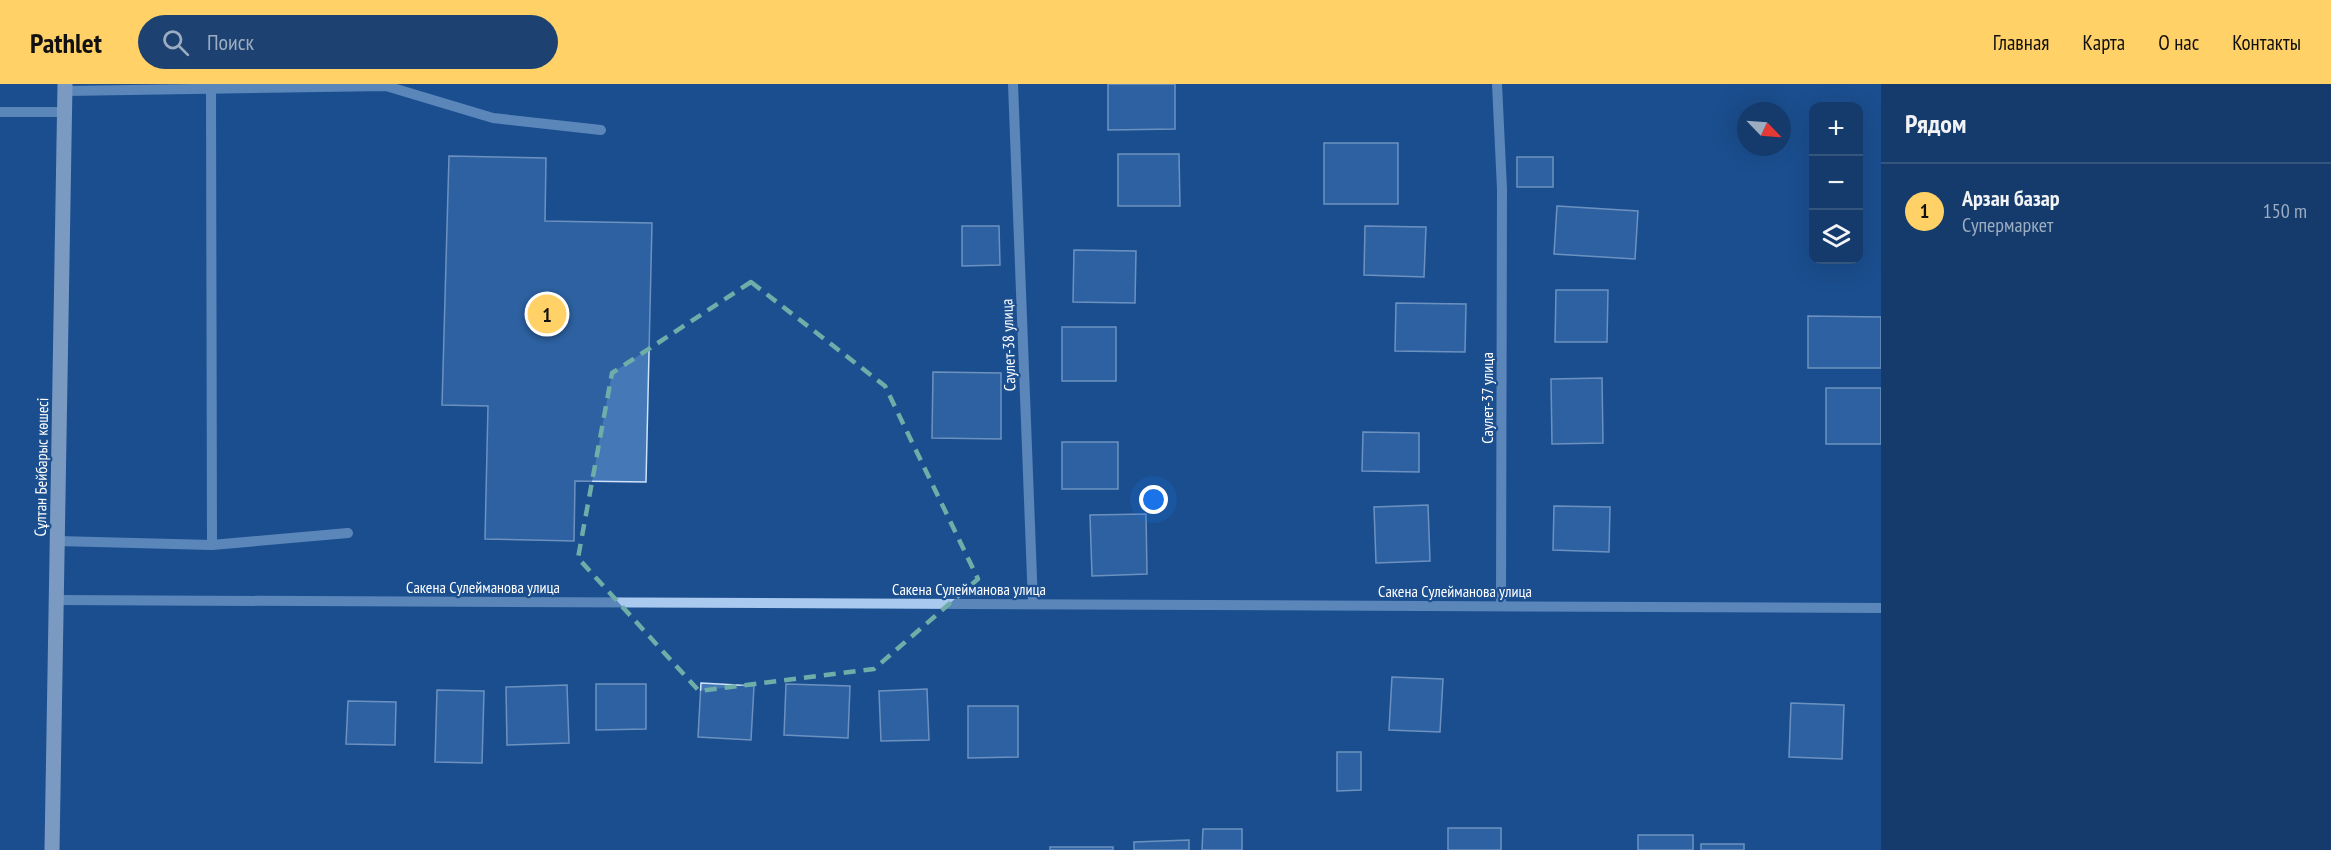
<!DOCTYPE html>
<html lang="ru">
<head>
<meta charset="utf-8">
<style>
	body { margin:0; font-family:"PT Sans Narrow",sans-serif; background:#1d4271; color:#f1f3f6 }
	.controls { position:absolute; right:18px; top:18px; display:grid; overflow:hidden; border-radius:12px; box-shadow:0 6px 24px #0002 }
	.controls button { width:54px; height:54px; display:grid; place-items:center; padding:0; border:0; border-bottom:2px solid #33557e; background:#143b6b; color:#f1f3f6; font:30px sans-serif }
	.compass { position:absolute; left:1737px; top:18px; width:54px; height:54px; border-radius:50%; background:#143b6b; box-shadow:0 6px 24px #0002; rotate:115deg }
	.you { position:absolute; left:1154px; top:416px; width:21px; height:21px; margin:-15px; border:4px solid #fff; border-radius:50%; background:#1a73e8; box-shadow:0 0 0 9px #1a73e833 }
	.badge { display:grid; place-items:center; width:39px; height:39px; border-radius:50%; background:#ffd166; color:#111; font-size:20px; font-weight:700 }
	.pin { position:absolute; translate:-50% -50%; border:3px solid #fff; box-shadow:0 2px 6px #0006 }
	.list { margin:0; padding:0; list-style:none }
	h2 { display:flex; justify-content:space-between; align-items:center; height:78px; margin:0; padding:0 24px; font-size:26px }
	h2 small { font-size:20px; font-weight:400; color:#9dadc1 }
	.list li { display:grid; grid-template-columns:39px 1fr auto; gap:18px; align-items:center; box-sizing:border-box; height:96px; padding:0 24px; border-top:2px solid #33557e }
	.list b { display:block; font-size:22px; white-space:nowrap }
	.list p { margin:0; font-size:20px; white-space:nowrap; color:#9dadc1 }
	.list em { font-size:20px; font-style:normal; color:#9dadc1 }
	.icon { flex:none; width:33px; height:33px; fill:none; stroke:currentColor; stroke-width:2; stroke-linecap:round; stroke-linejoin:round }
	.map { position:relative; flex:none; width:1881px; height:766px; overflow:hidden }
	header { display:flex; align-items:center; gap:36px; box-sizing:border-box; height:84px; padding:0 30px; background:#ffd166; color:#111 }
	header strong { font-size:28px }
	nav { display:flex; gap:33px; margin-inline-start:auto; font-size:21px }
	.search { width:420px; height:54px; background:#1d4271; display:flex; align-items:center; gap:15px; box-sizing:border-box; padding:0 21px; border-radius:33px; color:#9dadc1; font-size:22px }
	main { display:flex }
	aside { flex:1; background:#143b6b }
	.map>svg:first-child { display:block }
	.building { fill:#4478b7; stroke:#cfe3fa; stroke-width:1.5 }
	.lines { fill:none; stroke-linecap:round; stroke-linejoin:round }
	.minor { stroke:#a9c9ee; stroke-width:10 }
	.major { stroke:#f0f6ff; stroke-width:15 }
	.marked { fill:none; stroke:#6fada8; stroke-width:4.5; stroke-dasharray:12 8; stroke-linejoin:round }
	.labels { text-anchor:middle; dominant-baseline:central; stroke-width:4.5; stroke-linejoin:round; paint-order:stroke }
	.street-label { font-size:16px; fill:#fff; stroke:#1b4f8f }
</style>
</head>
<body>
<header>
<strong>Pathlet</strong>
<div class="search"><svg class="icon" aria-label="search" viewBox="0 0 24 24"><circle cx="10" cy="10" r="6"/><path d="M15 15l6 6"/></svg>Поиск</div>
<nav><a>Главная</a><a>Карта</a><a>О нас</a><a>Контакты</a></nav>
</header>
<main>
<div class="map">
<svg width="1881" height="766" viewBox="0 0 1881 766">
	<rect width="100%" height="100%" fill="#1b4f8f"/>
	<g class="building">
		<polygon points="1108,0 1175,0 1175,45 1108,46"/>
		<rect x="1324" y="59" width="74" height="61"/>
		<polygon points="1118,70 1179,70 1180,122 1118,122"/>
		<polygon points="449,72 546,74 545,137 652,139 646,398 575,397 574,457 485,455 488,322 442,321"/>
		<rect x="1517" y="73" width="36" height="30"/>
		<polygon points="1557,122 1638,127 1635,175 1554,170"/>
		<polygon points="962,142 999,142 1000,181 962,182"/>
		<polygon points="1365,142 1426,143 1424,193 1364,191"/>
		<polygon points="1074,166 1136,167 1135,219 1073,218"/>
		<polygon points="1556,206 1608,206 1607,258 1555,258"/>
		<polygon points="1396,219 1466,220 1465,268 1395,267"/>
		<polygon points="1808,232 1881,233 1881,284 1808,284"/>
		<rect x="1062" y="243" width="54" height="54"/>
		<polygon points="933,288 1001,289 1001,355 932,354"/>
		<polygon points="1602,294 1603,359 1552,360 1551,295"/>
		<rect x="1826" y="304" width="55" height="56"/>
		<polygon points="1363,348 1419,349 1419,388 1362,387"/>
		<rect x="1062" y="358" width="56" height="47"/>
		<polygon points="1428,421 1430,477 1376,479 1374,423"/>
		<polygon points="1554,422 1610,423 1609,468 1553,466"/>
		<polygon points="1146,430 1147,490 1092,492 1090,431"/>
		<polygon points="1392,593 1443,595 1440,648 1389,646"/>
		<polygon points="701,599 754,602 751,656 698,653"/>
		<polygon points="596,600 646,600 646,645 596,646"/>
		<polygon points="786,600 850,602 848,654 784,651"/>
		<polygon points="567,601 569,659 507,661 506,603"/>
		<polygon points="927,605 929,656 881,657 879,607"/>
		<polygon points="437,606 484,607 482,679 435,678"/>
		<polygon points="348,617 396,618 395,661 346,660"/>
		<polygon points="1791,619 1844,621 1842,675 1789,673"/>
		<polygon points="968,622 1018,622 1018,673 968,674"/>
		<polygon points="1337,668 1361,668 1361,706 1337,707"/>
		<rect x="1448" y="744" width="53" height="22"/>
		<polygon points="1203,745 1242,745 1242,766 1202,766"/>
		<rect x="1638" y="751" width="55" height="15"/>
		<polygon points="1189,756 1189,766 1134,766 1134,758"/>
		<rect x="1701" y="760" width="43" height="6"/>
		<rect x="1050" y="763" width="63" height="3"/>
	</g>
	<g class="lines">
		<g class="minor">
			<polyline points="211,0 212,461"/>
			<polyline points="1013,0 1033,520"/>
			<polyline points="1497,0 1502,105 1501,522"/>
			<polyline points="65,7 386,2 493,34 601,46"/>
			<polyline points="0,28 65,28"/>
			<polyline points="57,457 212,461 348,449"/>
			<polyline points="56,516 1881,524"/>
		</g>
		<polyline class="major" points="52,766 65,0"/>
	</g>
	<path d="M0 0H1881V766H0ZM751 198 885 302 978 495 874 585 699 607 578 474 612 289Z" fill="#1b4f8f" fill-opacity=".55" fill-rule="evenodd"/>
	<path class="marked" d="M751 198 885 302 978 495 874 585 699 607 578 474 612 289Z"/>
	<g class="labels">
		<g class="street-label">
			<text transform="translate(1008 261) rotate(-92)">Саулет-38 улица</text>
			<text transform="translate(1487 314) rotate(-90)">Саулет-37 улица</text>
			<text transform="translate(41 383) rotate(-89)">Сұлтан Бейбарыс көшесі</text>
			<text x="483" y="503">Сакена Сулейманова улица</text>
			<text x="969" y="505">Сакена Сулейманова улица</text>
			<text x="1455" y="507">Сакена Сулейманова улица</text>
		</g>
	</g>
</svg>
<div class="controls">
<button>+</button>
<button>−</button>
<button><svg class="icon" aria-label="layers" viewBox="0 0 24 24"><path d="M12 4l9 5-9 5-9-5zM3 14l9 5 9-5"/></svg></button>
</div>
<svg class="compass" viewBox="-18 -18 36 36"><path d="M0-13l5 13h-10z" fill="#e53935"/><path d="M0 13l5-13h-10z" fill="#9dadc1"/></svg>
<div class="you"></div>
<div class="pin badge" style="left:547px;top:230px">1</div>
</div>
<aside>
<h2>Рядом<small></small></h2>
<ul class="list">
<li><span class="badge">1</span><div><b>Арзан базар</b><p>Супермаркет</p></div><em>150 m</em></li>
</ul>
</aside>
</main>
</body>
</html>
